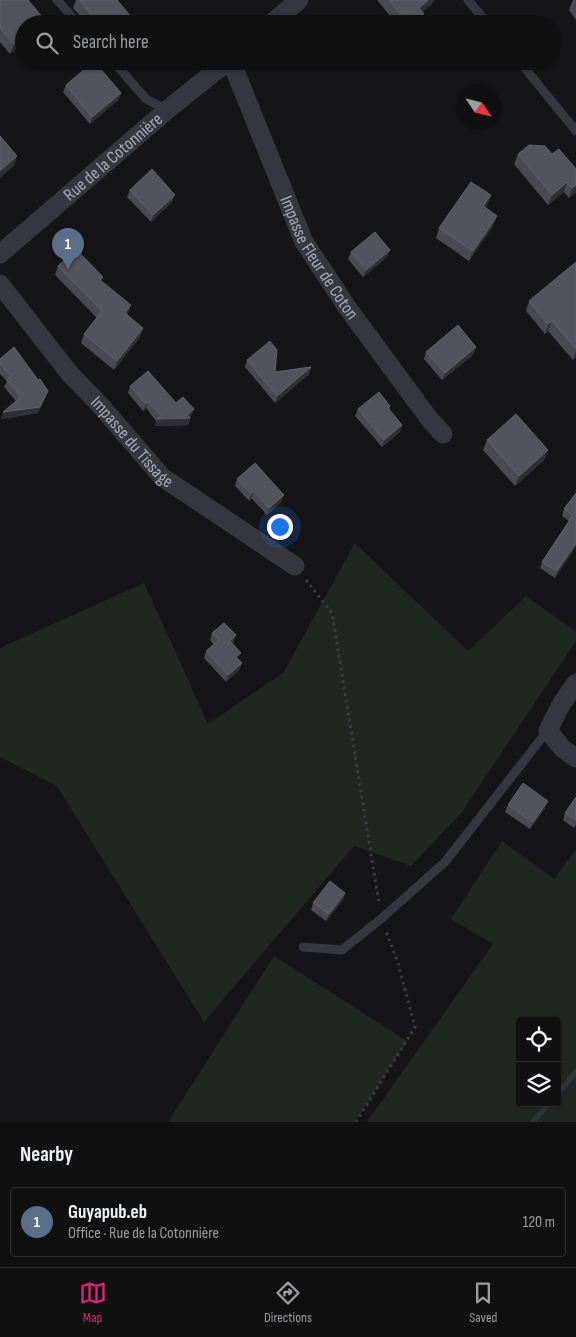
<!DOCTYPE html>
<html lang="en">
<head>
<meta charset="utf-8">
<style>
	body { margin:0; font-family:"Sofia Sans Condensed",sans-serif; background:#19191a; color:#f1f3f6 }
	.controls { position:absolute; right:15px; bottom:15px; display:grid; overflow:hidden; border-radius:5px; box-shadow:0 1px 4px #0004 }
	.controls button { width:45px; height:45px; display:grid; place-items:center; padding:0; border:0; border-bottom:1px solid #303031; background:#101011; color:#f1f3f6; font:25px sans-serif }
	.compass { position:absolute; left:456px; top:85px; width:45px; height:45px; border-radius:50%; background:#101011; box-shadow:0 1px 4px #0004; rotate:125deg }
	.you { position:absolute; left:279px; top:526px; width:18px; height:18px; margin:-12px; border:4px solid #fff; border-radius:50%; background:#1a73e8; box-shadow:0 0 0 8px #1a73e833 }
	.badge { display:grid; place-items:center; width:32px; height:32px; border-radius:50%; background:#db2777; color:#fff; font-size:16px; font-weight:700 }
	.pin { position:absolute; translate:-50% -41px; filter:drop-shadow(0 1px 2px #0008) }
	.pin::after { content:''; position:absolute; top:26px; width:18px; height:15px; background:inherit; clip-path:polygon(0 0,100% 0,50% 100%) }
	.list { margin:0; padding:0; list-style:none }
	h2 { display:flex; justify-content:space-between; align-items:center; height:65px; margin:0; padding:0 20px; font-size:21px }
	h2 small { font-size:16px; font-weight:400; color:#9c9d9f }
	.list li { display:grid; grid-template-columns:32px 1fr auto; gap:15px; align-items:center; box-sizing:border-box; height:70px; margin:0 10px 10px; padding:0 10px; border:1px solid #303031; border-radius:5px }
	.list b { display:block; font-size:19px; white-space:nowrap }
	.list p { margin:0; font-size:16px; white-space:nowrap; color:#9c9d9f }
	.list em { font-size:16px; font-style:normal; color:#9c9d9f }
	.icon { flex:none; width:28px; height:28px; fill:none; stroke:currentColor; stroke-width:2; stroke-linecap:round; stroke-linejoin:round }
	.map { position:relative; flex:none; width:576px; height:1122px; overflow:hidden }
	.search { position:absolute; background:#101011; box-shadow:0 1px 4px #0004; left:15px; right:15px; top:15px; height:55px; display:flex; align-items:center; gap:12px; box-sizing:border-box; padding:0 18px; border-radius:28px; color:#9c9d9f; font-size:19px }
	.sheet { height:145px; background:#101011 }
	nav { display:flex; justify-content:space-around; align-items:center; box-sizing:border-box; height:70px; border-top:1px solid #303031; background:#101011; font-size:14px; color:#9c9d9f }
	nav a { display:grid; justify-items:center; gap:2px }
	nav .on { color:#db2777 }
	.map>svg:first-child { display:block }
	.green { fill:#202721; fill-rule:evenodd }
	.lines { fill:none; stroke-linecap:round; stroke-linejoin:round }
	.stream { stroke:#2e353c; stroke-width:5.5 }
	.path { stroke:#3c3e43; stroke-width:3; stroke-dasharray:2.5 4; stroke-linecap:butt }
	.lane { stroke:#36373c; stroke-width:9 }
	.street { stroke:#36373c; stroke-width:19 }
	.wall { fill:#49494f }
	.shaded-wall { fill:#303034 }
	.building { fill:#53545a; stroke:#616268 }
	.labels { text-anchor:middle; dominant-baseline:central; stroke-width:4; stroke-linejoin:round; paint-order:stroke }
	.street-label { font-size:18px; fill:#a8abb6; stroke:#101012 }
</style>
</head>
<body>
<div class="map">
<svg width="576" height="1122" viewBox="0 0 576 1122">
	<rect width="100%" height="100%" fill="#151517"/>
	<g class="green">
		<polygon points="355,543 468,651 526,596 576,632 576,641 462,812 411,866 354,846 204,1022 57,786 0,757 0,648 144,583 208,724 283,673"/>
		<path d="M502 841 554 879 576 849V1122H367L493 944 451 919ZM520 1021H557V1103H520Z"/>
		<polygon points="274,956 407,1041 355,1122 168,1122"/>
	</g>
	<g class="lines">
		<g class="stream">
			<polyline points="557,1094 576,1072"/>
			<polyline points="533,1122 549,1103"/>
		</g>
		<g class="path">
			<polyline points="306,580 332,613 379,903"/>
			<polyline points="356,1122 415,1027 398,963 386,931"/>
		</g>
		<g class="lane">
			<polyline points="57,0 79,24"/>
			<polyline points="468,0 488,24"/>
			<polyline points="113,61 146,99 167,110"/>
			<polyline points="519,61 576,131"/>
			<polyline points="303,947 342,950 382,918 445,862 548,730"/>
		</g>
		<g class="street">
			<polyline points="271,24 299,0"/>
			<path id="s1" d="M231 61 304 242 347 307 430 420 443 434"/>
			<path id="s2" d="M0 254 167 110 228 61"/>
			<path id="s3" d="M0 284 70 374 101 406 162 477 295 566"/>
			<polyline points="576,683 562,703 548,730 562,748 576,758"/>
		</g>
	</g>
	<g class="wall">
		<polygon points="0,0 44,19 42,24 24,24 10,54 0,42"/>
		<polygon points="76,0 117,0 137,24 87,24 73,8"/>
		<polygon points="377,0 434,0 433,3 422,12 421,24 397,24"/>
		<polygon points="573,0 576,0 576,20 569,10"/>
		<polygon points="66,85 121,93 118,100 90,124 63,92"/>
		<polygon points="518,154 552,154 576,169 576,192 569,198 564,192 548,205 514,164"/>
		<polygon points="130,190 172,202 151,222 127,197"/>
		<polygon points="491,195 487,205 486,208 493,226 469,261 436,238 439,228"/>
		<polygon points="390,250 387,257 363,277 348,259 351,252"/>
		<polygon points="576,262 576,357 573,360 548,331 545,334 526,311 529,301"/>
		<polygon points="58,266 102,282 128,315 140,337 114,370 81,343 84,334 97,318 55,275"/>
		<polygon points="426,352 474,354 442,380 424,359"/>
		<polygon points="0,359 38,380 48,391 38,413 1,419 16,401 4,387 7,381 0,374"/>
		<polygon points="247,360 275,372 311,367 309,374 275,403 245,367"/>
		<polygon points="130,386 194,409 191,416 190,418 188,425 155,426 156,421 146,408 143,411 128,393"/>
		<polygon points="390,406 389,410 402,425 400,432 382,447 355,416 358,409"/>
		<polygon points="487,440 548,450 544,460 515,486 483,450"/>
		<polygon points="237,479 281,502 267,515 251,498 249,501 235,486"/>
		<polygon points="576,493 576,546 555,578 540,568 542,562 569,521 562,516 564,509"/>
		<polygon points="212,633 234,642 232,644 238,660 242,663 239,670 226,682 204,658 206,651 214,645 210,640"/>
		<polygon points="576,797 576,825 574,828 563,820 565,813"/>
		<polygon points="508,805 545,808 530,829 505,812"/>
		<polygon points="345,893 343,900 326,921 311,910 313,903"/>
	</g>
	<g class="shaded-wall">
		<polygon points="428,0 434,0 433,3 415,18 419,8"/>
		<polygon points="424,14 421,24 413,24"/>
		<polygon points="24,36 24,43 10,54 14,44"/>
		<polygon points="121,93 118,100 90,124 92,117"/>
		<polygon points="17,156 14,166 0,178 0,171"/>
		<polygon points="567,182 564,192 548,205 552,195"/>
		<polygon points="576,185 576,192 569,198 572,188"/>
		<polygon points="175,195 172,202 151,222 153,215"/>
		<polygon points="491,195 487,205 480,216 483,206"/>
		<polygon points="497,216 493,226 469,261 473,251"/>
		<polygon points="390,250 387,257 363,277 366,270"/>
		<polygon points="131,305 128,314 122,322 125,313"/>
		<polygon points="552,321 548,331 545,334 548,324"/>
		<polygon points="143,328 140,337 114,370 117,361"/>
		<polygon points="476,347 474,354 442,380 445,373"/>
		<polygon points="576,351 576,357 573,360"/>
		<polygon points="311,367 309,374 275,403 277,396"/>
		<polygon points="48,391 38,413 1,419 3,412"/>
		<polygon points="148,401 146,408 143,411 146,404"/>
		<polygon points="194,409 191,416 189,418 190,418 188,425 155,426 157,419 187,415"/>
		<polygon points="402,425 400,432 382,447 384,440"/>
		<polygon points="548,450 544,460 515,486 519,476"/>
		<polygon points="254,491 251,498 249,501 251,494"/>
		<polygon points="284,495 281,502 267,515 269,508"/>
		<polygon points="576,543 576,546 555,578 557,571"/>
		<polygon points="236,635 234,642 227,648 230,641"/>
		<polygon points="242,663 239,670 226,682 228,675"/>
		<polygon points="548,801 545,808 530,829 533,822"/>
		<polygon points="345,893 343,900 326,921 329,914"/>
	</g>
	<g class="building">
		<polygon points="0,0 28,0 44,19 38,24 24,24 24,36 14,44 0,28"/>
		<polygon points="79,0 117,0 137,24 99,24"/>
		<polygon points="389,0 428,0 419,8 424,14 413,24 409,24"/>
		<polygon points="94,61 121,93 92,117 66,85"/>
		<polygon points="0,136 17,156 0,171"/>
		<polygon points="529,145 545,146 552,154 559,149 576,169 576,185 572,188 567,182 552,195 518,154"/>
		<polygon points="152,169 175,195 153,215 130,190"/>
		<polygon points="471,182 491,195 483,206 497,216 473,251 439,228"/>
		<polygon points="375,232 390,250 366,270 351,252"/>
		<polygon points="76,249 103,277 100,280 131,305 125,313 143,328 117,361 84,334 102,311 58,266"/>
		<polygon points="576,262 576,349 552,321 548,324 529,301"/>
		<polygon points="458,325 476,347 445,373 426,352"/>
		<polygon points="270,341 277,350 275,372 311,367 277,396 247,360"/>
		<polygon points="14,347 38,380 40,379 48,391 40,407 3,412 21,397 7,380 11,376 0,364 0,359"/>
		<polygon points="148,371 176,403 183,397 194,409 187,415 190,418 157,419 161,416 148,401 146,404 130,386"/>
		<polygon points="379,392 390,406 388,408 402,425 384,440 358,409"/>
		<polygon points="516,414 548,450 519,476 487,440"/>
		<polygon points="255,463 284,495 269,508 254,491 251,494 237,479"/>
		<polygon points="576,493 576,543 557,571 542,562 573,515 564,509"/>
		<polygon points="224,623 236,635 230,641 241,653 236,657 242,663 228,675 206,651 219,640 212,633"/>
		<polygon points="523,783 548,801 533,822 508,805"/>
		<polygon points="576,797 576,820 565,813"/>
		<polygon points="330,881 345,893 329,914 313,903"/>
	</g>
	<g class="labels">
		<g class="street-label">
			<text stroke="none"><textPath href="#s2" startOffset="149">Rue de la Cotonnière</textPath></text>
			<text stroke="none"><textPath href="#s1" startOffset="216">Impasse Fleur de Coton</textPath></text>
			<text stroke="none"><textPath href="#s3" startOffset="206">Impasse du Tissage</textPath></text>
		</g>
	</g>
</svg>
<div class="controls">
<button><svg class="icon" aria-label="locate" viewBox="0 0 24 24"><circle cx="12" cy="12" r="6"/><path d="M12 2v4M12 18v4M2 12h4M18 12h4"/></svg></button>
<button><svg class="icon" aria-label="layers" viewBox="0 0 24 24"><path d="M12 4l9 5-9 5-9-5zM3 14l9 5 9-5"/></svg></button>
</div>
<svg class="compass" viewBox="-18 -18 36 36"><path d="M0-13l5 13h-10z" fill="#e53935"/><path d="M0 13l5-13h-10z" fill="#9c9d9f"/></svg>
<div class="you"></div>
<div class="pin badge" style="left:68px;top:269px;background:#5c6f8a">1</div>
<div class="search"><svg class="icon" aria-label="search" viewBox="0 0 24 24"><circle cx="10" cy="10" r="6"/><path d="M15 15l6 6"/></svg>Search here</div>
</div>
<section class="sheet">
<h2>Nearby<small></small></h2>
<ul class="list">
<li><span class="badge" style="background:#5c6f8a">1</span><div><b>Guyapub.eb</b><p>Office · Rue de la Cotonnière</p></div><em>120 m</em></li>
</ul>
</section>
<nav>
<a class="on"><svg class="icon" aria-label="map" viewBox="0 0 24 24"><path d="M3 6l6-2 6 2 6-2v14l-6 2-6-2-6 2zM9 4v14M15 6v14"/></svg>Map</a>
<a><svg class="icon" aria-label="directions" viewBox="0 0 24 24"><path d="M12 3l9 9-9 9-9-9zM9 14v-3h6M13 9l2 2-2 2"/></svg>Directions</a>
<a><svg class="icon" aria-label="saved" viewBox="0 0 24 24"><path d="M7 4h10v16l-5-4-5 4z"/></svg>Saved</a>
</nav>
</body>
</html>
